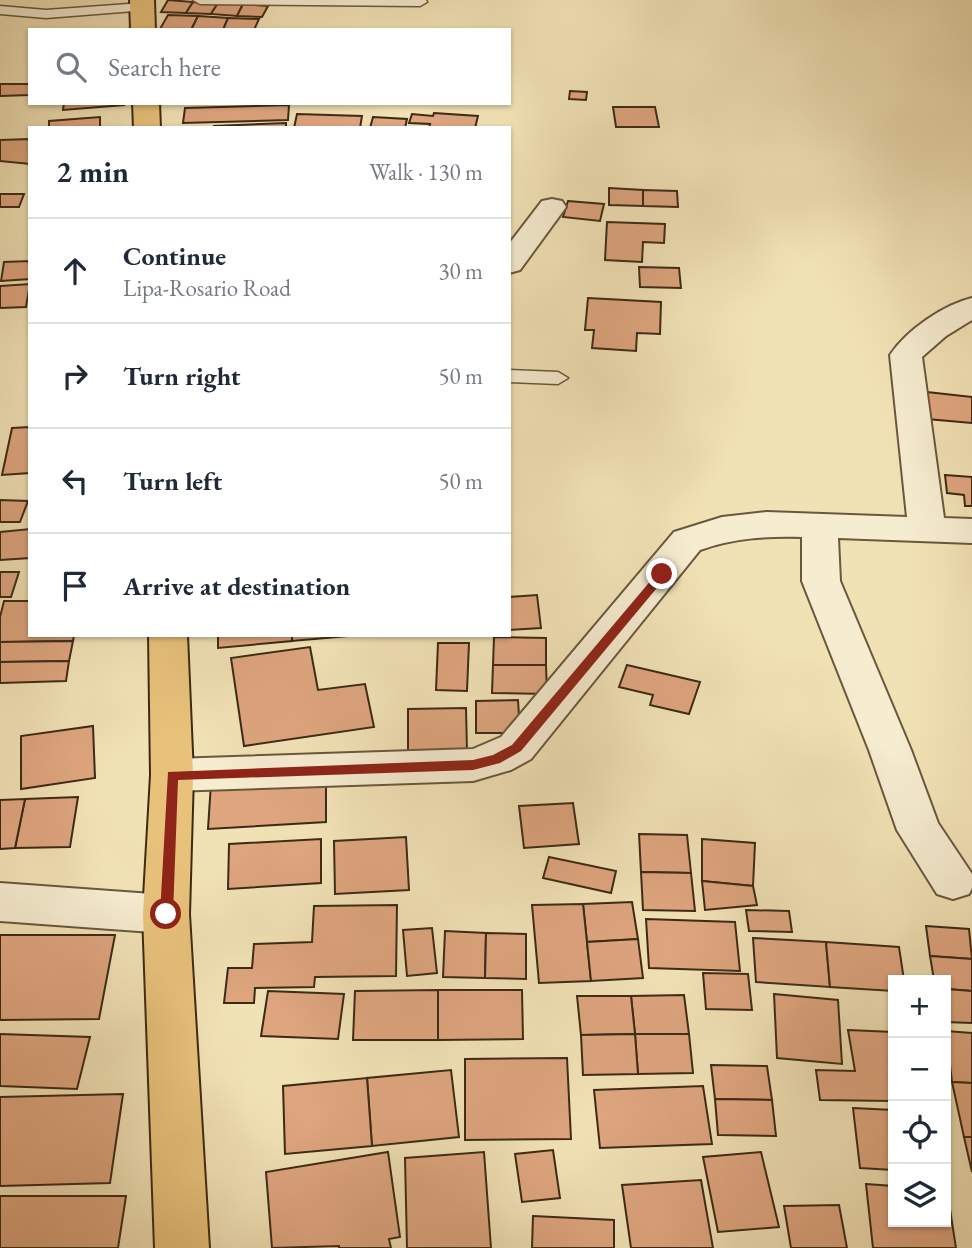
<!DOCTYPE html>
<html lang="en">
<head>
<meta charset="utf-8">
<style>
	body { margin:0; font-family:"EB Garamond",serif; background:#f2f2f3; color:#1f2937 }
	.controls { position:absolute; right:21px; bottom:21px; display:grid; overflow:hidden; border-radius:0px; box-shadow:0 2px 5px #0004 }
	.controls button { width:63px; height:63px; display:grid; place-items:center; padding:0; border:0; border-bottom:2px solid #e0e1e3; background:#fff; color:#1f2937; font:35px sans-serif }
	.stop { position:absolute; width:21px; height:21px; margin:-16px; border:5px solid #8f2418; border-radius:50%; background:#fff }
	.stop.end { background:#8f2418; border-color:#fff; box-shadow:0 2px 7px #0008 }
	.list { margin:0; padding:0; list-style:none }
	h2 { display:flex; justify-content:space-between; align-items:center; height:91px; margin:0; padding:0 28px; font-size:30px }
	h2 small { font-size:23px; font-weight:400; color:#747a83 }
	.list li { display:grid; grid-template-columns:46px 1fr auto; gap:21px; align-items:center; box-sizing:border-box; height:105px; padding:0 28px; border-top:2px solid #e0e1e3 }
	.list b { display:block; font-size:26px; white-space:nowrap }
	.list p { margin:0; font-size:23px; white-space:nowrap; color:#747a83 }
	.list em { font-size:23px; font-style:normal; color:#747a83 }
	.icon { flex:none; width:38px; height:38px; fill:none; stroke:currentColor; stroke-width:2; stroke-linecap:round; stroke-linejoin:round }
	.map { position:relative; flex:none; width:972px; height:1248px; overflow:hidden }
	.search { position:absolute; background:#fff; box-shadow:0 2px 5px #0004; left:28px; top:28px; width:483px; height:77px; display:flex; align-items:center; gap:18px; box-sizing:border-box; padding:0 24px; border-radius:0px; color:#747a83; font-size:26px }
	.panel { position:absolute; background:#fff; box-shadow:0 2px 5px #0004; left:28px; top:126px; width:483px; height:511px; border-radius:0px }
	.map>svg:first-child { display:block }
	.building { fill:#dea57f; stroke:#3d2a15; stroke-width:2 }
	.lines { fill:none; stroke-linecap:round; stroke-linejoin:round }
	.service-casing { stroke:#6a583d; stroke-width:3 }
	.minor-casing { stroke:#6a583d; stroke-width:4 }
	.primary-casing { stroke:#3d2a15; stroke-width:4 }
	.service { fill:#f6ecd0; fill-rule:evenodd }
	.minor { fill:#f6ecd0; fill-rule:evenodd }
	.primary { fill:#e8c17b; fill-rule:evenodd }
	.route { fill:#8f2418 }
</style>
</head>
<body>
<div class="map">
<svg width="972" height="1248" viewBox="0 0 972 1248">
	<rect width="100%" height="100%" fill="#f1e2b6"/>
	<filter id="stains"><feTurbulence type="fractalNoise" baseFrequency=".00286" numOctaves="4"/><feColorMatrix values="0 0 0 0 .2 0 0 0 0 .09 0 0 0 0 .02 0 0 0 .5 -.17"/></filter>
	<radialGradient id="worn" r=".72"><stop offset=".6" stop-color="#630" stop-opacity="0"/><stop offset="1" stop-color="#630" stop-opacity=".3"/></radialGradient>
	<g class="building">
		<polygon points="168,0 193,2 186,13 161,12"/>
		<polygon points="193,2 218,3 211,14 186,13"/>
		<polygon points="218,3 243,4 237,16 211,14"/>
		<polygon points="243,4 268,6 262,17 237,16"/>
		<polygon points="168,15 198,16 191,30 160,29"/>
		<polygon points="198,16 228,18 223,30 191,30"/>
		<polygon points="228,18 259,19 254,30 223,30"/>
		<polygon points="0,84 30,84 30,95 0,96"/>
		<polygon points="570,91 587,92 586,100 569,99"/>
		<polygon points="64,103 124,103 124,105 63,110"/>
		<polygon points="289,105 288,120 183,123 185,108"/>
		<polygon points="613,107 655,107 659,127 616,127"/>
		<polygon points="434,113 478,116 475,128 429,128 430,124 409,123 412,114 433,116"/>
		<polygon points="297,114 362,116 360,128 294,128"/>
		<polygon points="100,117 100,128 49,128 49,121"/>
		<polygon points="373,117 407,119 405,128 370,128"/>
		<polygon points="286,123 286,128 214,128 214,126"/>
		<polygon points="30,139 30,164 0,161 0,140"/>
		<polygon points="609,188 643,190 643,206 609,205"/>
		<polygon points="643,190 677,191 678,207 643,206"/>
		<polygon points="0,194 24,194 19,207 0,207"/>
		<polygon points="568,201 604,204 600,221 563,217"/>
		<polygon points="607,222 665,224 664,243 643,242 642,262 605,260"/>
		<polygon points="30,261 30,279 1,281 4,262"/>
		<polygon points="639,267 679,268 681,288 640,287"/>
		<polygon points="30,284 26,307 0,308 0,286"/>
		<polygon points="588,298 661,302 660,334 637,333 636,351 592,348 594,330 585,330"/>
		<polygon points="927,392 972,397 972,423 927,419"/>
		<polygon points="30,427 30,473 2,475 12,428"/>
		<polygon points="945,475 972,477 972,506 965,506 964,495 947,493"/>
		<polygon points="0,500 28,501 20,522 0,522"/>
		<polygon points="30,529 30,558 0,560 0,532"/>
		<polygon points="0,572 19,572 11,597 0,597"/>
		<polygon points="537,595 541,628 509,630 509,597"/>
		<polygon points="4,601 30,601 30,635 74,635 73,641 0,642 0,617"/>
		<polygon points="218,635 292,635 292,641 218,648"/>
		<polygon points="292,635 360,635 292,641"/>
		<polygon points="494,637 546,638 546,665 493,665"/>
		<polygon points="73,641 69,661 0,662 0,642"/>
		<polygon points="438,643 469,643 467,691 436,690"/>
		<polygon points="310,647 318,690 365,684 374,727 244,746 231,658"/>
		<polygon points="69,661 66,681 0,683 0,662"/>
		<polygon points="493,665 546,665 547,694 492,693"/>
		<polygon points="627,665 700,682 689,714 650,705 653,695 619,687"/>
		<polygon points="518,700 520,733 476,733 476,701"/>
		<polygon points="466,708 467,751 408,752 408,709"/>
		<polygon points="93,726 95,778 21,789 21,736"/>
		<polygon points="326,777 326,822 208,829 211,783"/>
		<polygon points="78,797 70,847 15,848 25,799"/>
		<polygon points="25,799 15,848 0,849 0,800"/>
		<polygon points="573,803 579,844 524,848 519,806"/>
		<polygon points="639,834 687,835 691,873 641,872"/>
		<polygon points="406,837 409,890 335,894 334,841"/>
		<polygon points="321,839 321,883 228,889 229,844"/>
		<polygon points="702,839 755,843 753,886 702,881"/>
		<polygon points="549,857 616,871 611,893 543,878"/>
		<polygon points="641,872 691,873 695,911 643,910"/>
		<polygon points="702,881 753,886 757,905 705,910"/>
		<polygon points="632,902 638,939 587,942 583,904"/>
		<polygon points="583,904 591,981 539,983 532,905"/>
		<polygon points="397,905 396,976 315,977 314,987 255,988 254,1003 224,1003 228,968 252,968 254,944 312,942 314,906"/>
		<polygon points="746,910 789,911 792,932 749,931"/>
		<polygon points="646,919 735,922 740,971 649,968"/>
		<polygon points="926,926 969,929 972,959 930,956"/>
		<polygon points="432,928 437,973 407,976 403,930"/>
		<polygon points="445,931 486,933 485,978 443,977"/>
		<polygon points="486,933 526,934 526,979 485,978"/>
		<polygon points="0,935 115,935 99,1019 0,1020"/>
		<polygon points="753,938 826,942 830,987 756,982"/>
		<polygon points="638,939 643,978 591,981 587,942"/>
		<polygon points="826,942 899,947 904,980 893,980 893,991 830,987"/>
		<polygon points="930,956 972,959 972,991 946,989 946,980 934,980"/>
		<polygon points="703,973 748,974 752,1010 706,1009"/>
		<polygon points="946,989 972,991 972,1023 946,1022"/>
		<polygon points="438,990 438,1040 353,1040 355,991"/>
		<polygon points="438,990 522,990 523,1039 438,1040"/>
		<polygon points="268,991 344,994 338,1039 261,1036"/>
		<polygon points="774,994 838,1000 842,1064 777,1058"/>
		<polygon points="684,995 689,1034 635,1034 631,996"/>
		<polygon points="577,996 631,996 635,1034 581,1035"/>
		<polygon points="848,1030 893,1032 893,1101 820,1100 816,1070 855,1071"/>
		<polygon points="946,1031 972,1033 972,1083 952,1082"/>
		<polygon points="0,1034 90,1037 77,1089 0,1086"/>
		<polygon points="635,1034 689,1034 693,1073 638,1074"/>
		<polygon points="635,1034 638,1074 583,1075 581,1035"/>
		<polygon points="567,1058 571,1139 465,1140 465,1059"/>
		<polygon points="711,1065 767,1066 772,1100 715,1099"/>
		<polygon points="451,1070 459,1137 372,1146 367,1078"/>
		<polygon points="367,1078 372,1146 285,1154 283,1086"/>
		<polygon points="952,1082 972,1083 972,1137 964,1137"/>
		<polygon points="703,1086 712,1144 600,1148 594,1090"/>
		<polygon points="123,1094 110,1183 0,1186 0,1097"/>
		<polygon points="715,1099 772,1100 776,1136 718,1135"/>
		<polygon points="853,1108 893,1110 893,1170 860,1168"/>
		<polygon points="964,1137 972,1137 972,1172"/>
		<polygon points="553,1150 560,1198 522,1202 515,1154"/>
		<polygon points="388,1152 400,1237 389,1239 391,1248 339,1248 339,1246 272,1248 266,1172"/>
		<polygon points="484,1152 491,1248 407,1248 405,1158"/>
		<polygon points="761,1152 779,1227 718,1232 703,1157"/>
		<polygon points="701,1180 713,1248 631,1248 622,1185"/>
		<polygon points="866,1184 893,1186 893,1222 946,1222 947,1190 956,1248 873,1248"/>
		<polygon points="0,1196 126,1196 118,1248 0,1248"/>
		<polygon points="839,1205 847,1248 791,1248 784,1206"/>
		<polygon points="533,1216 614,1220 614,1248 532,1248"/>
	</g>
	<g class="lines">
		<defs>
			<g id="service">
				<polygon points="193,0 426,0 427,2 420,6 200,4"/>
				<polygon points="142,3 147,4 147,10 46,18 0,14 0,6 46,10"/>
				<polygon points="509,370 558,372 568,378 558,384 509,382"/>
			</g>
			<g id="minor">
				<polygon points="552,199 562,201 566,207 520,270 509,273 509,244 542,201"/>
				<path d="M972 298V320L946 336 922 357 944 518 972 519V543L838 538 840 581 911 750 938 823 972 874V888L969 894 953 899 937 894 897 830 869 750 802 581V537C766 536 734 538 700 550L531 759 511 770 473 781 172 791 157 787 151 775 157 763 172 759 473 749 501 737 674 532 722 517 767 512 907 517 890 355C907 330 943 305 972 298Z"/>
				<polygon points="0,883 166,895 182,901 189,914 182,927 166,933 0,921"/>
			</g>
			<g id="primary">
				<polygon points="130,0 154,0 155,30 131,30"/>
				<polygon points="133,103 159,103 160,128 134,128"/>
				<polygon points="149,635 187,635 193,775 189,914 209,1248 155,1248 143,914 151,775"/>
			</g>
		</defs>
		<use href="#service" class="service-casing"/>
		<use href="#minor" class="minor-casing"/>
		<use href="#primary" class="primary-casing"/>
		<use href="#service" class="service"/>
		<use href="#minor" class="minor"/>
		<use href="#primary" class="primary"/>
	</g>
	<polygon class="route" points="662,571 667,574 666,577 521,751 500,763 473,770 178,780 173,914 171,918 161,918 160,914 168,772 473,760 493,755 512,745 658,572"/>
	<rect width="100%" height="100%" filter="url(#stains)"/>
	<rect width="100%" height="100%" fill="url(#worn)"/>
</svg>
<div class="controls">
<button>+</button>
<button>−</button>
<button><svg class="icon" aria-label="locate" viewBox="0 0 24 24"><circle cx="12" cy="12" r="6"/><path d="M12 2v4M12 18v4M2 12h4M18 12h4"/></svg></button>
<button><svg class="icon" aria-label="layers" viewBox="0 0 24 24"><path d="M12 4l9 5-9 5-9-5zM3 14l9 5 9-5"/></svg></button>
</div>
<div class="stop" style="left:166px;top:914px"></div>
<div class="stop end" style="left:662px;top:574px"></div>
<div class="search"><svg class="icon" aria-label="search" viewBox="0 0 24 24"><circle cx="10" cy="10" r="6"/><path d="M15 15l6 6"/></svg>Search here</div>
<section class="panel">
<h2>2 min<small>Walk · 130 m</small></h2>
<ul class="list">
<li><svg class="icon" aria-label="ahead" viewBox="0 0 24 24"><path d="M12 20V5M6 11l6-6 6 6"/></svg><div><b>Continue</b><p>Lipa-Rosario Road</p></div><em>30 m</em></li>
<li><svg class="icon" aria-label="right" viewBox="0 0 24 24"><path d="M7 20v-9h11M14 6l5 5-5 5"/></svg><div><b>Turn right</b></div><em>50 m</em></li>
<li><svg class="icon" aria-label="left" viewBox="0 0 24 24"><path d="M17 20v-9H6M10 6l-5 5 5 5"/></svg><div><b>Turn left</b></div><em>50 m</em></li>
<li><svg class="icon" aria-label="arrive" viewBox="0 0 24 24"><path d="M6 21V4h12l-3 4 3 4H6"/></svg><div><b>Arrive at destination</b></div></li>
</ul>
</section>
</div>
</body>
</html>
